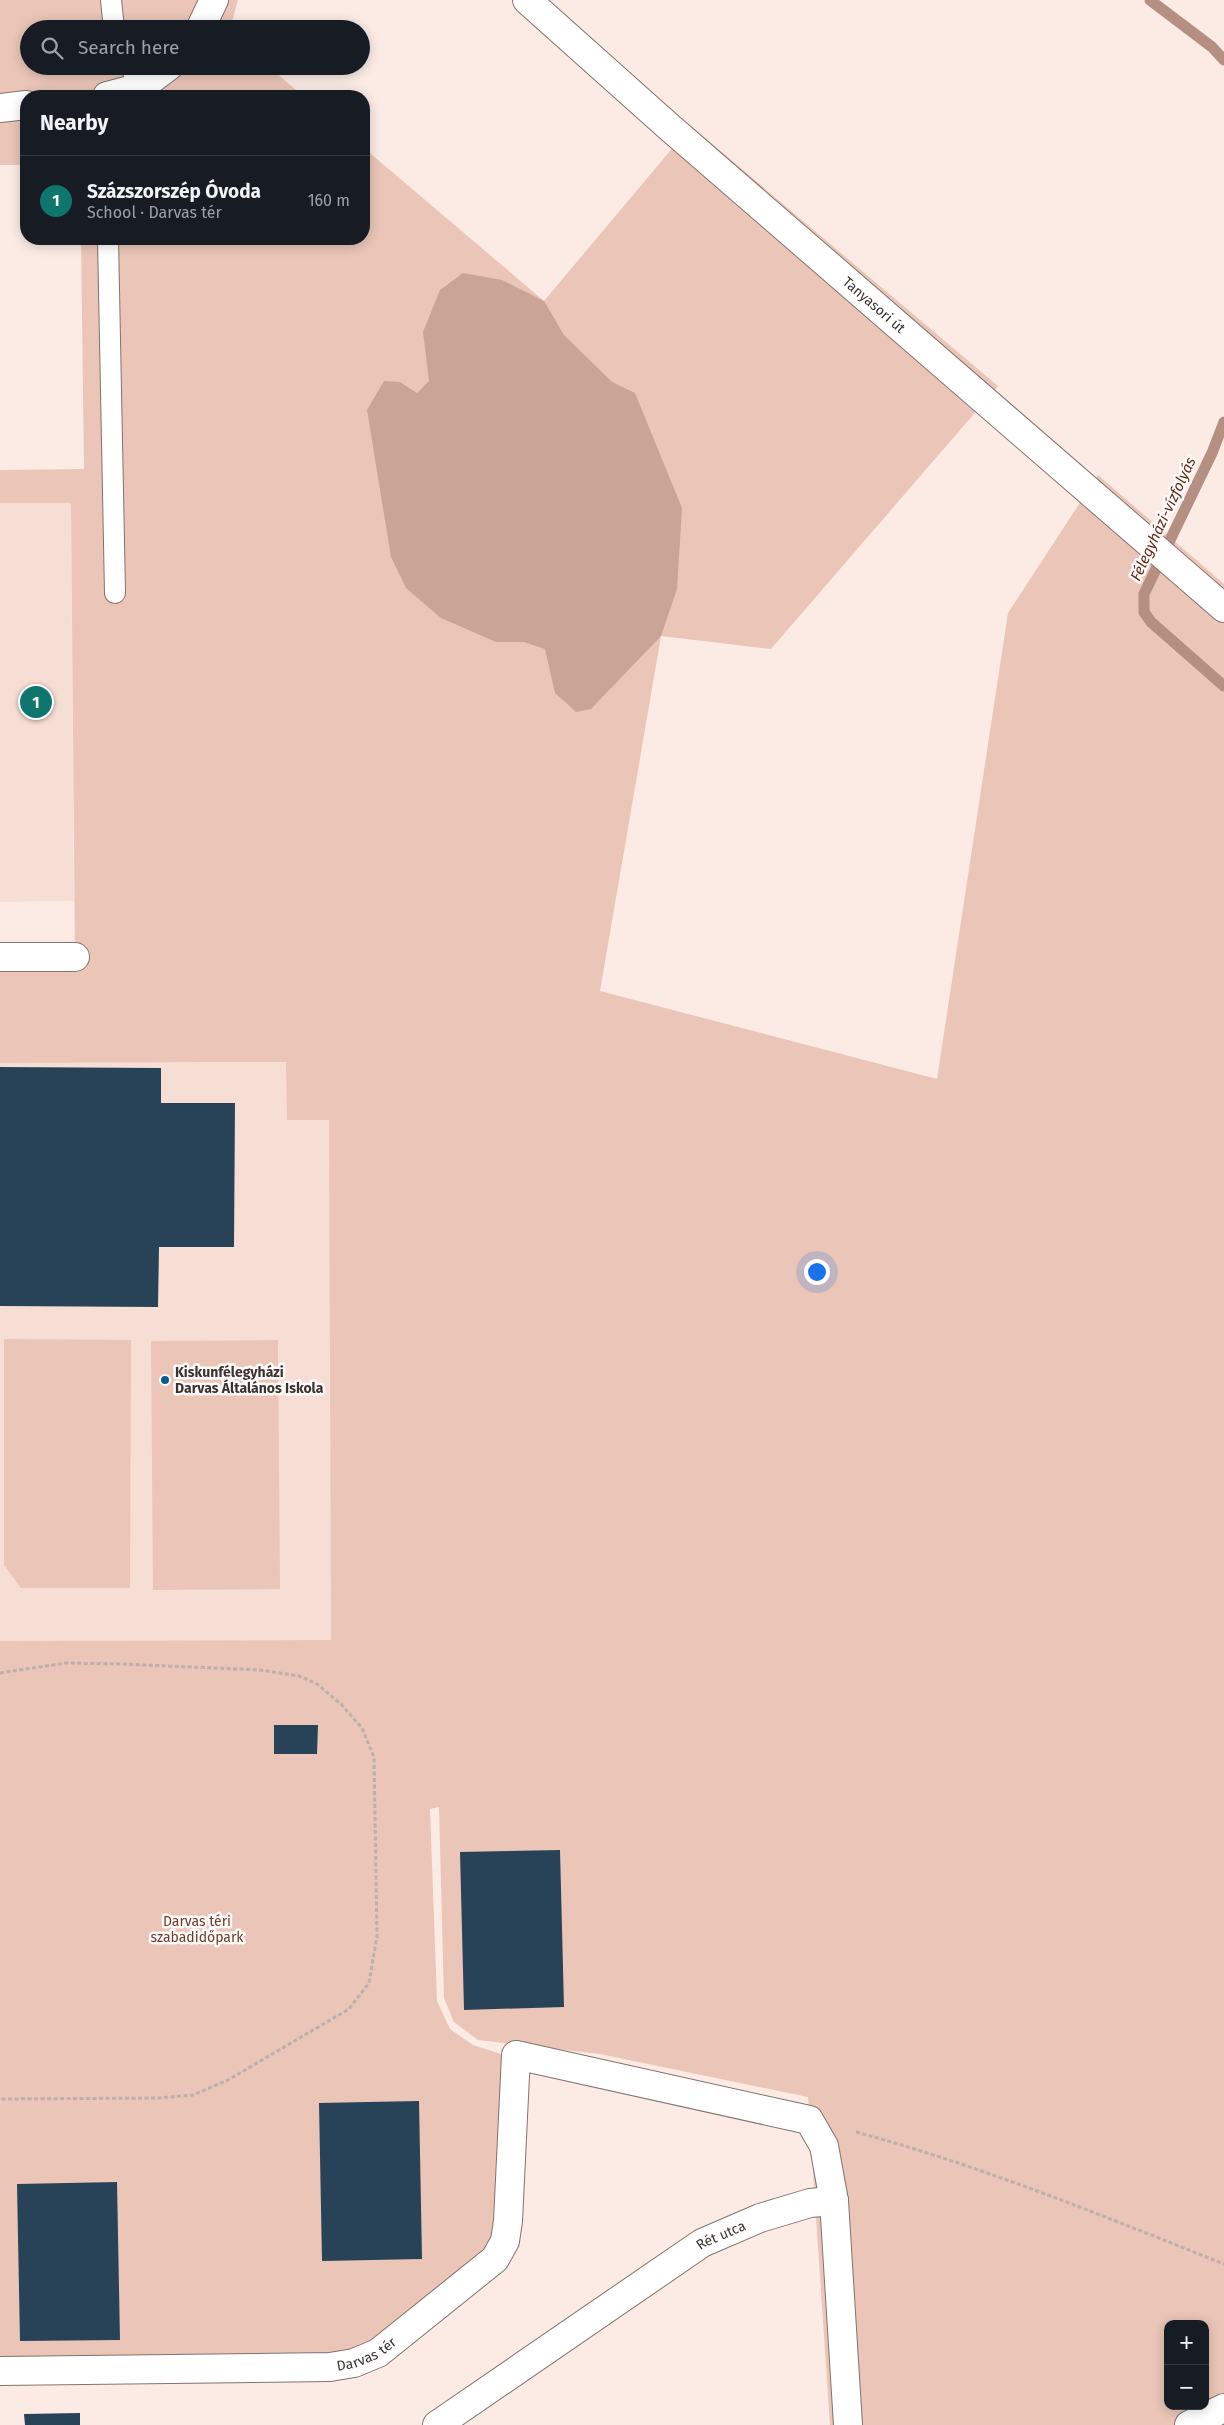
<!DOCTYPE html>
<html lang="en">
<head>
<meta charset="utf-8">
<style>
	body { margin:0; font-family:"Fira Sans",sans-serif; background:#20242c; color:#f1f3f6 }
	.controls { position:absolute; right:15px; bottom:15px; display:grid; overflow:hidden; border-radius:10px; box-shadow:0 2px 12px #0003 }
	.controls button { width:45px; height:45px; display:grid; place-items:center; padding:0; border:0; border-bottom:1px solid #363941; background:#171b24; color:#f1f3f6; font:25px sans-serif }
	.you { position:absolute; left:816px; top:1271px; width:18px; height:18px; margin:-12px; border:4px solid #fff; border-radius:50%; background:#1a73e8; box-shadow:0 0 0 8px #1a73e833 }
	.badge { display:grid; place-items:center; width:32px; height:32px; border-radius:50%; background:#0f766e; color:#fff; font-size:16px; font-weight:700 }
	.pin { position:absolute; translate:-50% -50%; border:2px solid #fff; box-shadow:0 1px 5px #0006 }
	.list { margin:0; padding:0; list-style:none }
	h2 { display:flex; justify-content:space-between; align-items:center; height:65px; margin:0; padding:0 20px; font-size:21px }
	h2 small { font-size:16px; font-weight:400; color:#9ea1a6 }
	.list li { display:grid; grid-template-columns:32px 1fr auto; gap:15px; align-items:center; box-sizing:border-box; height:90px; padding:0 20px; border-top:1px solid #363941 }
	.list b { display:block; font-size:19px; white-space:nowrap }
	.list p { margin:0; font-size:16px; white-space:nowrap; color:#9ea1a6 }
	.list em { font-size:16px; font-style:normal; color:#9ea1a6 }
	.icon { flex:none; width:28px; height:28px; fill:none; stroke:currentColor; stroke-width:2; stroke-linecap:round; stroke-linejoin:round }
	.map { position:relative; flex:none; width:1224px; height:2425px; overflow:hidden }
	.search { position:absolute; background:#171b24; box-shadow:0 2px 12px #0003; left:20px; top:20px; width:350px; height:55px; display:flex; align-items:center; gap:12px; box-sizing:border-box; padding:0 18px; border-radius:28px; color:#9ea1a6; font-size:19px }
	.panel { position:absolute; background:#171b24; box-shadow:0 2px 12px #0003; left:20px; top:90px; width:350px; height:155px; border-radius:20px }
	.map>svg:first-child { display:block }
	.built { fill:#f7ded5 }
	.green { fill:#eac5b8; fill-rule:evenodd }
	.forest { fill:#caa497 }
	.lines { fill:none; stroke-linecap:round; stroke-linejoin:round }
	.stream { stroke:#b48f82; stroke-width:11 }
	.building { fill:#284358 }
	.service-casing { stroke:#82736e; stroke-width:22 }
	.minor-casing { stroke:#82736e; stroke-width:30 }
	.tertiary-casing { stroke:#82736e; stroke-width:30 }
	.path { stroke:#bdafaa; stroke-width:3; stroke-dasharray:4 2.5; stroke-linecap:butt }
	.service { stroke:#fff; stroke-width:20 }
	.minor { stroke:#fff; stroke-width:28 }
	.tertiary { stroke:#fff; stroke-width:28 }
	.poi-dot { fill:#005d8e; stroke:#fffbfa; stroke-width:2 }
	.labels { text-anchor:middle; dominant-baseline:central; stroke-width:5; stroke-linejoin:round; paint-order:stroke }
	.street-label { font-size:14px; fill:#3a3431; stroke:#fffbfa }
	.poi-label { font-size:14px; font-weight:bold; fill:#3a3431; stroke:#fffbfa; text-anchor:start }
	.park-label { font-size:14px; fill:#6d3a27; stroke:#fffbfa }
	.water-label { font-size:15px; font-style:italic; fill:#5e2c19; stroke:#fffbfa }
</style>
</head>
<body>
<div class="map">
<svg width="1224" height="2425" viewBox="0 0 1224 2425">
	<rect width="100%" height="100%" fill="#fcebe5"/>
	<g class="built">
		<polygon points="0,503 71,503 74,901 0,902"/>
		<polygon points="286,1062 330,1120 331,1640 0,1641 0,1063"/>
	</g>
	<g class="green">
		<polygon points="0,0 238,0 230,29 29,29 29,66 268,66 303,96 26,96 26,165 0,165"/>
		<path d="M691 126 998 386 771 649 661 636 600 991 937 1079 1008 613 1098 475 1224 584V2425H830L808 2097 600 2054 478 2040 454 2022 444 1998 439 1807 430 1809 437 2001 450 2029 473 2045 504 2055 502 2220 488 2255 353 2357 0 2369V1641L331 1640 329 1120H287L286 1062 0 1063V958L75 957 71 503H0V470L84 469 81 239H364V148L544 301ZM1168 2324H1205V2406H1168Z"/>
		<polygon points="4,1339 131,1340 130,1588 21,1588 4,1565"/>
		<polygon points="278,1340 280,1589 153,1590 151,1341"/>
	</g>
	<polygon class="forest" points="463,273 502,280 544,301 564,335 612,382 635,393 682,508 677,589 661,636 591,709 576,712 555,693 545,649 524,642 496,642 441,618 406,588 391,557 367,410 384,381 400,382 417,393 429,381 423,332 440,290"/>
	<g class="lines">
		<g class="stream">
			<polyline points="1150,0 1212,47 1224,60"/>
			<polyline points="1224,422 1212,453 1144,594 1144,612 1151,622 1224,686"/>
		</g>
	</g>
	<g class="building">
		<polygon points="0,1067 161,1068 161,1103 235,1103 234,1247 159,1247 158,1307 0,1306"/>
		<polygon points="274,1725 318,1725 317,1754 274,1754"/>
		<polygon points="560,1850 564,2007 464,2010 460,1852"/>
		<polygon points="419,2101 422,2259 322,2261 319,2103"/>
		<polygon points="117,2182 120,2340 20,2341 17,2184"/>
		<polygon points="80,2413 80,2425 25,2425 24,2414"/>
	</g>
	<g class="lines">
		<defs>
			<g id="service">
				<polyline points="111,0 114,29"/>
				<polyline points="130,66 141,87"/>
				<polyline points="108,239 115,593"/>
			</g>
			<g id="minor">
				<polyline points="200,29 214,0"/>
				<polyline points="107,96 141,87 169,66"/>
				<polyline points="0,108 26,105"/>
				<polyline points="0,957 75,957"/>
				<path id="s1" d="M0 2371 330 2367 354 2363 378 2353 495 2259 505 2241 508 2221 516 2055 809 2120 824 2146 834 2201 848 2425"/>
				<path id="s2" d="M437 2425 702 2243 760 2218 810 2203 834 2201"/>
			</g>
			<g id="tertiary">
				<path id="s3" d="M527 0 668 126 1224 608"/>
				<polyline points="1189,2425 1224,2408"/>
			</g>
		</defs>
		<use href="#service" class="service-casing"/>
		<use href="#minor" class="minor-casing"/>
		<use href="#tertiary" class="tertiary-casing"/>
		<g class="path">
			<polyline points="0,1673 66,1663 122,1664 260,1670 299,1676 317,1684 342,1705 362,1728 374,1757 377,1936 369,1983 349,2009 228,2080 193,2095 158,2098 0,2099"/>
			<path d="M856 2132C982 2166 1103 2216 1224 2264"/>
		</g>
		<use href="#service" class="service"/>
		<use href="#minor" class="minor"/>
		<use href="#tertiary" class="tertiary"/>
	</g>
	<circle class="poi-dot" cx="165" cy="1380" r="5"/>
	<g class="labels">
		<g class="street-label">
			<text stroke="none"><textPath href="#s3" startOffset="462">Tanyasori út</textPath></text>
			<text stroke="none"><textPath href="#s2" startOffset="342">Rét utca</textPath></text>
			<text stroke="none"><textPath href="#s1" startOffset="369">Darvas tér</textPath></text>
		</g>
		<g class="poi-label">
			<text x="175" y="1372">Kiskunfélegyházi<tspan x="175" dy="16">Darvas Általános Iskola</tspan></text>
		</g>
		<g class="park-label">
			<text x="197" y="1921">Darvas téri<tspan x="197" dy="16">szabadidőpark</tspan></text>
		</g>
		<g class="water-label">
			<text transform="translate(1163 519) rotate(-65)">Félegyházi-vízfolyás</text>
		</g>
	</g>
</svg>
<div class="controls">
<button>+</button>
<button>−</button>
</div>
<div class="you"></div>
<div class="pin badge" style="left:36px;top:702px">1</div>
<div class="search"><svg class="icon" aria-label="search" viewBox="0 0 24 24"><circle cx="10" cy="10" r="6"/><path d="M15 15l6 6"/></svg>Search here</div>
<section class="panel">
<h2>Nearby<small></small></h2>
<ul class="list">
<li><span class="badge">1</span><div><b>Százszorszép Óvoda</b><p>School · Darvas tér</p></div><em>160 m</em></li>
</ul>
</section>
</div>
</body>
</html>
